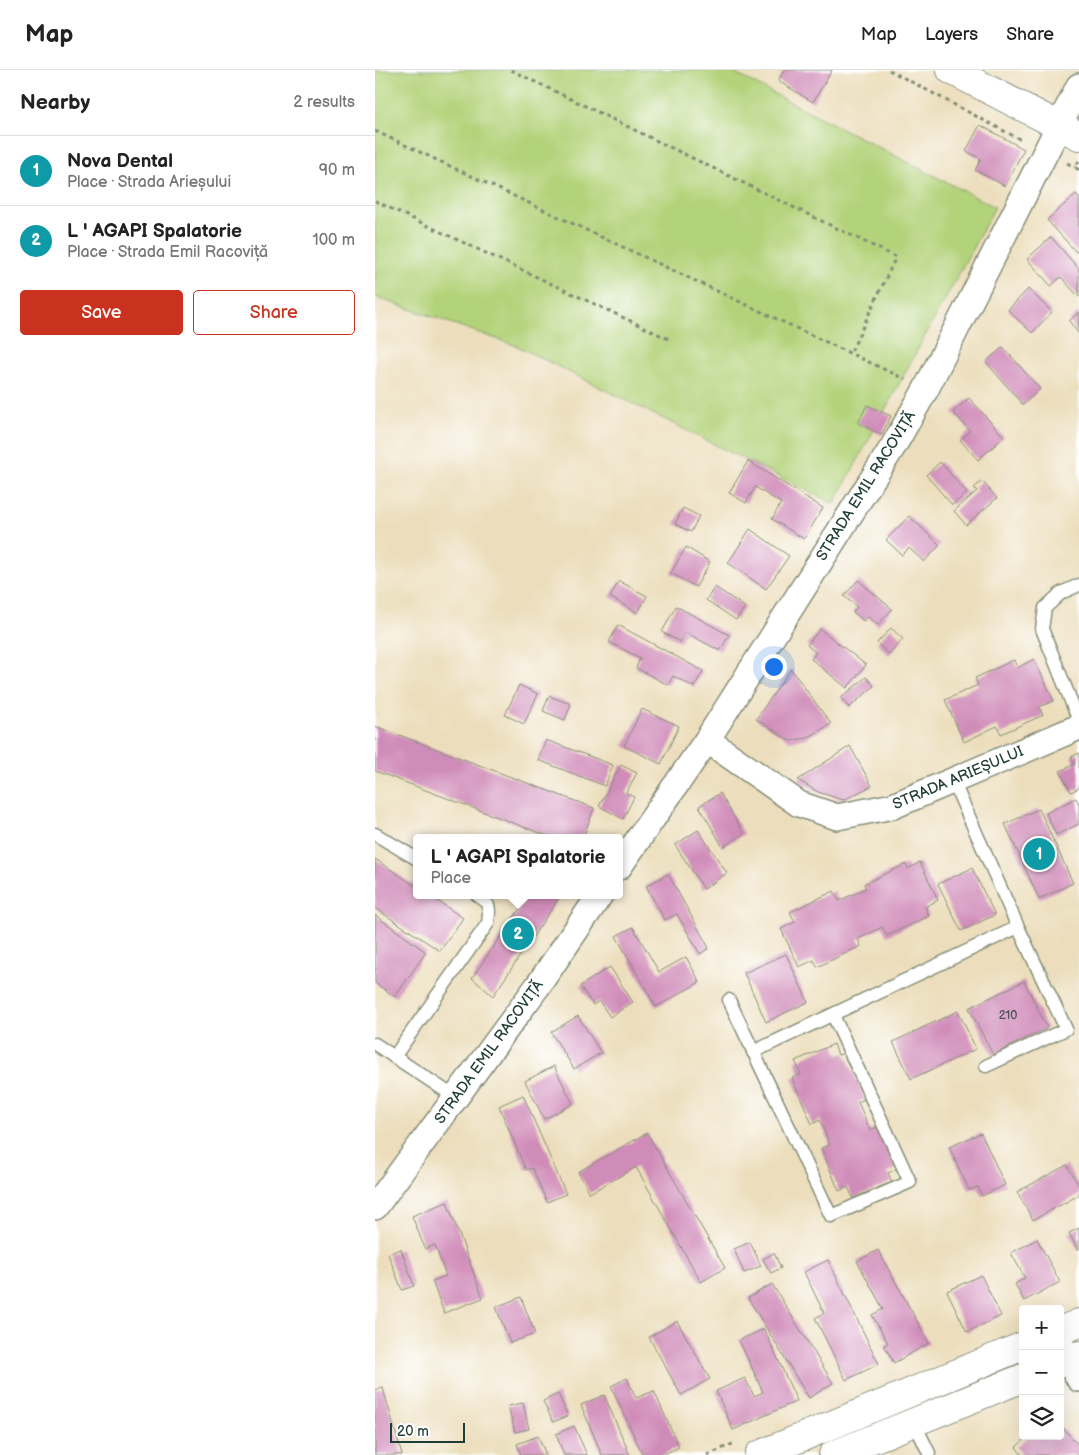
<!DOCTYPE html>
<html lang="en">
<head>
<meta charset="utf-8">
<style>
	body { margin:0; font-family:"Balsamiq Sans",sans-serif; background:#f2f2f2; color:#222 }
	.controls { position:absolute; right:15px; bottom:15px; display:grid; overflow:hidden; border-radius:5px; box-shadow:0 5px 20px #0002 }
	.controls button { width:45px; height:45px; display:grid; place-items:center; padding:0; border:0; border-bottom:1px solid #e0e0e0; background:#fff; color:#222; font:25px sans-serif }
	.scale { position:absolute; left:15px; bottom:12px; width:75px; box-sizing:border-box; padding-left:5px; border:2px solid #1f3d34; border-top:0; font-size:14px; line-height:18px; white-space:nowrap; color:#1f3d34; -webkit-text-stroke:4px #fff; paint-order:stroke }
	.you { position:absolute; left:398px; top:596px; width:18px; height:18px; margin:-12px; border:4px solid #fff; border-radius:50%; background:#1a73e8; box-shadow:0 0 0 8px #1a73e833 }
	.badge { display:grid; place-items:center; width:32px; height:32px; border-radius:50%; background:#c8321e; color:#fff; font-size:16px; font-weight:700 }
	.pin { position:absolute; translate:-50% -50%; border:2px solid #fff; box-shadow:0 1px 5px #0006 }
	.popup { position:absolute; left:38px; top:764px; width:210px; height:65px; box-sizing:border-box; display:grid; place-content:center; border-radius:5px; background:#fff; filter:drop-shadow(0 1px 4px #0005); font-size:16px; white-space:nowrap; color:#767676 }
	.popup b { font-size:19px; color:#222 }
	.popup::after { content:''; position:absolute; left:50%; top:100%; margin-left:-10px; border:10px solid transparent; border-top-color:#fff }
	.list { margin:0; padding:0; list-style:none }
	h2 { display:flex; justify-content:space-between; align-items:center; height:65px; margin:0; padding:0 20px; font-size:21px }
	h2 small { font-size:16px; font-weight:400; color:#767676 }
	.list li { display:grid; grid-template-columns:32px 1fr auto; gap:15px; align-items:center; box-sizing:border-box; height:70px; padding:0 20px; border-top:1px solid #e0e0e0 }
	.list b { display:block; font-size:19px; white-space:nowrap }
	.list p { margin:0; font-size:16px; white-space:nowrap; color:#767676 }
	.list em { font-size:16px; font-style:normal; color:#767676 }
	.actions { display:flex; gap:10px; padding:15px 20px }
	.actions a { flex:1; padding:11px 0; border:1px solid #c8321e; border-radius:5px; text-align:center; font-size:18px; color:#c8321e }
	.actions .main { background:#c8321e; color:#fff }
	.icon { flex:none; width:28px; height:28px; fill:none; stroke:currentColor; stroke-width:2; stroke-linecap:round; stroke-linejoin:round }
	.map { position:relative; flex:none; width:704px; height:1385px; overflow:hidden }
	header { display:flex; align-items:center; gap:30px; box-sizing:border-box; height:70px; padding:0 25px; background:#fff; border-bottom:1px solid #e0e0e0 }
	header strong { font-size:24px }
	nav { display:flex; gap:28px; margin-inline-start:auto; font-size:18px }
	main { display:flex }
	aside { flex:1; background:#fff }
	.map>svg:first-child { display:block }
	.green { fill:#b3d37a; stroke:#698857 }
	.building { fill:#d08cb9 }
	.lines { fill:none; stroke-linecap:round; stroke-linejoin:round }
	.service-casing { stroke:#868e78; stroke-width:15 }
	.minor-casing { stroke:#868e78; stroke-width:28 }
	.secondary-casing { stroke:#868e78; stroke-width:30 }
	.primary-casing { stroke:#868e78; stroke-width:30 }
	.path { stroke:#868e78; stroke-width:3; stroke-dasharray:4 4; stroke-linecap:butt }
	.service { stroke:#fff; stroke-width:12 }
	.minor { stroke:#fff; stroke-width:25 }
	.secondary { stroke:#fff; stroke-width:28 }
	.primary { stroke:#fff; stroke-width:28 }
	.labels { text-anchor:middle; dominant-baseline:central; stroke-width:4; stroke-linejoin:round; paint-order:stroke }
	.number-label { font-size:12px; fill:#4b5155 }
	.street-label { font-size:15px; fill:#1f3d34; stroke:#fff }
</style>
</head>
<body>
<header>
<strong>Map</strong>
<nav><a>Map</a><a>Layers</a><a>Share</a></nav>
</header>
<main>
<aside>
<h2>Nearby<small>2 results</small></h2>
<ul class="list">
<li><span class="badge" style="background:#0f9aa8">1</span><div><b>Nova Dental</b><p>Place · Strada Arieșului</p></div><em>90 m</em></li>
<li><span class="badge" style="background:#0f9aa8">2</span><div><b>L ' AGAPI Spalatorie</b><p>Place · Strada Emil Racoviță</p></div><em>100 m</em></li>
</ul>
<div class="actions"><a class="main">Save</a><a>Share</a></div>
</aside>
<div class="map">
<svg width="704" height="1385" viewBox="0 0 704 1385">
	<rect width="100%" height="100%" fill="#fff"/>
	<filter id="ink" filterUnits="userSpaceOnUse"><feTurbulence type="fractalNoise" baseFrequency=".02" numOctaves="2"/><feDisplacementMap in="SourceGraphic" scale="10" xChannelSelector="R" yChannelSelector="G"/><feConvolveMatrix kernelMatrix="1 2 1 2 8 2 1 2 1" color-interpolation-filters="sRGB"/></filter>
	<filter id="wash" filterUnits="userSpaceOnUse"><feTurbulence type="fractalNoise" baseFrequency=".0096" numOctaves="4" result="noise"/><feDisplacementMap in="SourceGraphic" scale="20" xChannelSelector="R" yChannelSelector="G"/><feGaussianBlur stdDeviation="1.12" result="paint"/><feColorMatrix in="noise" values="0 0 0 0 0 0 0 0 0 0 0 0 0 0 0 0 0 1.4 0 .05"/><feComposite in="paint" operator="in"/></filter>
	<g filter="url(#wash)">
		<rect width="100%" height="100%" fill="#ecdebc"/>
		<polygon class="green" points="0,0 353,0 620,137 459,434 142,276 0,227"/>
		<g id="blocks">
			<g class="building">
				<polygon points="409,0 457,0 438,32 403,11"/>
				<polygon points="605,55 649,79 630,116 600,100 606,89 591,81"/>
				<polygon points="701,124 704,127 704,179 701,182 672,150"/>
				<polygon points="676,167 704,199 704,227 686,207 676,216 652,189"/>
				<polygon points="653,219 677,242 657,263 633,240"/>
				<polygon points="704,242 704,264 694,251"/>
				<polygon points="628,277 665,319 648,335 611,292"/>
				<polygon points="594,328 629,367 603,390 585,370 595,361 578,342"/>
				<polygon points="492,335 516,346 507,365 483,353"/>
				<polygon points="373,391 448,438 429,469 397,449 406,433 380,417 371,433 354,423"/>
				<polygon points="565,392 592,423 577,435 551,405"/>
				<polygon points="607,411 622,428 591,455 579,441 602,421 599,418"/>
				<polygon points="308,438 324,446 316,462 300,454"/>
				<polygon points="534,446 565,475 549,492 534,478 527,485 511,470"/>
				<polygon points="375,459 414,486 391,519 353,493"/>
				<polygon points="311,477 335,492 321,517 296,503"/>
				<polygon points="483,510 517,539 503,555 493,547 489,551 478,542 482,537 469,526"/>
				<polygon points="244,511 272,526 263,543 235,527"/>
				<polygon points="340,517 370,537 361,550 331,530"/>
				<polygon points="301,536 354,565 345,581 310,562 305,572 287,562"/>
				<polygon points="243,555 328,601 319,617 298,606 293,615 261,598 265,588 234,572"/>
				<polygon points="516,558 528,569 514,585 502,573"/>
				<polygon points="445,559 491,595 472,618 436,589 441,583 432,575"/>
				<polygon points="659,589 679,631 664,637 668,645 626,664 622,656 589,672 570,630 603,615 600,608 639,590 642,598"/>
				<polygon points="416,599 456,654 432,668 415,671 381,649"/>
				<polygon points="491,607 499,616 474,638 466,628"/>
				<polygon points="144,615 163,624 149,654 130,645"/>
				<polygon points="174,626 196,634 190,650 168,641"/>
				<polygon points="267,639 304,656 286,694 249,676"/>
				<polygon points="0,656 219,738 208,768 178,768 0,701"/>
				<polygon points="171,670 238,695 230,716 163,690"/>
				<polygon points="475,676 497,716 468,730 443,722 423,710"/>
				<polygon points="704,683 704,718 696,722 685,701 700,694 696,687"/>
				<polygon points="246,695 262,703 251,723 259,727 248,749 224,736"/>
				<polygon points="345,723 369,764 348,777 324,736"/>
				<polygon points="701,728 704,735 704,754 681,765 671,743"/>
				<polygon points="664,739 698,813 664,829 630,754"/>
				<polygon points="323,760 352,803 329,819 300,775"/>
				<polygon points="0,789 42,817 42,825 54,825 88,848 65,881 0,838"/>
				<polygon points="545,792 563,830 550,837 554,846 512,866 507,857 483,869 486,876 442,897 439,890 424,897 406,859 420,852 415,842 459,821 464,831 491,818 489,814 531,794 533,799"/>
				<polygon points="597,798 620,845 586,861 563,814"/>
				<polygon points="293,804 334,878 325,884 302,844 290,850 271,816"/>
				<polygon points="154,825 186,825 118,926 97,908"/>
				<polygon points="0,845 51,882 20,927 0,913"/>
				<polygon points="258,857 284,902 311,887 325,912 281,937 241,866"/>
				<polygon points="411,884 433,932 391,952 369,903"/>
				<polygon points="235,897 258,932 235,947 224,931 218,935 205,916"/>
				<polygon points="649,911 672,958 618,985 594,938"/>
				<polygon points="583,941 601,979 536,1009 518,972"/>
				<polygon points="203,946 226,983 199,999 176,962"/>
				<polygon points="459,974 463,985 470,983 490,1029 483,1032 495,1060 506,1056 523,1098 513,1103 517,1112 478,1128 473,1117 464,1121 446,1078 455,1075 445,1050 437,1054 417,1008 426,1004 420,991"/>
				<polygon points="179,996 198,1034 169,1049 150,1011"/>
				<polygon points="148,1025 191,1124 172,1132 157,1098 151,1100 124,1036"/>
				<polygon points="272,1063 350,1198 326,1212 261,1097 215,1123 203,1102"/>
				<polygon points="606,1063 630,1115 607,1126 603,1117 594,1120 574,1077"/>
				<polygon points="692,1095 704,1116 704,1125 658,1150 642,1122"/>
				<polygon points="72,1132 108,1228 69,1243 57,1211 71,1206 60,1175 50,1179 37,1146"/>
				<polygon points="704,1158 704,1179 703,1180 694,1163"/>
				<polygon points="662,1169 685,1212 649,1231 640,1214 650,1208 636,1183"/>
				<polygon points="375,1172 386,1196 369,1203 359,1179"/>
				<polygon points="26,1179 39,1216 27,1220 13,1184"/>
				<polygon points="503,1180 554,1273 519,1293 509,1275 513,1273 497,1245 508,1239 482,1191"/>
				<polygon points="399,1183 406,1198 396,1203 388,1189"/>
				<polygon points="453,1190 504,1294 471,1310 440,1248 449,1243 429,1202"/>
				<polygon points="606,1205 626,1246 592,1262 572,1221"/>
				<polygon points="397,1214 458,1313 434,1328 373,1228"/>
				<polygon points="146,1227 160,1264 135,1273 121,1237"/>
				<polygon points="302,1251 335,1309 306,1325 274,1267"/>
				<polygon points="389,1259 422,1331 358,1360 341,1321 370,1308 379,1326 388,1322 364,1270"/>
				<polygon points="252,1308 261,1328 279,1321 304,1377 287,1385 268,1385 236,1316"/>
				<polygon points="8,1318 27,1385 0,1385 0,1320"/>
				<polygon points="183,1324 193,1346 178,1352 168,1331"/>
				<polygon points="229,1325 255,1385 227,1385 206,1335"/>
				<polygon points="148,1333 154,1359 140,1362 133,1336"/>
				<polygon points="685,1355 704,1376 704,1385 647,1385 641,1377 654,1366 685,1366"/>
				<polygon points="199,1356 212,1385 189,1385 181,1364"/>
				<polygon points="163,1366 171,1385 146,1385 142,1374"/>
			</g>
		</g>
	</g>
	<g filter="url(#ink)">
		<use href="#blocks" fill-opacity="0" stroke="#868e78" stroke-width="1"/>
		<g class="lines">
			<defs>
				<g id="service">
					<polyline points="704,515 686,523 670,538 667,559 704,651"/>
					<polyline points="0,764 42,789"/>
					<polyline points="354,930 456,1146 535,1112 458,945"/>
					<polyline points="0,974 80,1027"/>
					<polyline points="378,982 643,857 578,711"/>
					<path d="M19 987 113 853C115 838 116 834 102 825"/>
					<polyline points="611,996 691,959 643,857"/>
					<polyline points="539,1352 554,1383"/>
				</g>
				<g id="minor">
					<polyline points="332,670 424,734 462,747 518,736 704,657"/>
					<polyline points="244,797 332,670 519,375 551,319 704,16"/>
					<polyline points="0,1137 162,917 225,825"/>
					<polyline points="685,1273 704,1309"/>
				</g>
				<polyline id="secondary" points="576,0 704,66"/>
				<g id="primary">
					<polyline points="685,1261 704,1253"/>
					<polyline points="685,1293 704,1285"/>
					<polyline points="384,1385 648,1276"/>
					<polyline points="458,1385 648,1308"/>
				</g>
			</defs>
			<use href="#service" class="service-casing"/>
			<use href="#minor" class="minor-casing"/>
			<use href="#secondary" class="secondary-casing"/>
			<use href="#primary" class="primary-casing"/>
			<g class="path">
				<polyline points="136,0 521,187 475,284"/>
				<polyline points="514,0 648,71"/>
				<polyline points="0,61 530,309"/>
				<polyline points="704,91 700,97 704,100"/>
				<polyline points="692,93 700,97"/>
				<polyline points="0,131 296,270"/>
				<polyline points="332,1385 360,1373"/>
			</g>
			<use href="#service" class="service"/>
			<use href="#minor" class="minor"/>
			<use href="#secondary" class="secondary"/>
			<use href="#primary" class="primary"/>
		</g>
	</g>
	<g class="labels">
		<g class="number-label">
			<text x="633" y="945">210</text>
		</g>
		<g class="street-label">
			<text transform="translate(491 416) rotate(-58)">STRADA EMIL RACOVIȚĂ</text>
			<text transform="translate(583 708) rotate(-23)">STRADA ARIEȘULUI</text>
			<text transform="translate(114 982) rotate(-54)">STRADA EMIL RACOVIȚĂ</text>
		</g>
	</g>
</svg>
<div class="controls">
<button>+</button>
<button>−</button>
<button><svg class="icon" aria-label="layers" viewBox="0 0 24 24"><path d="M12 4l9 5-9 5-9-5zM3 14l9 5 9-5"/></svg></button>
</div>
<div class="scale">20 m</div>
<div class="you"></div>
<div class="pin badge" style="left:664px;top:784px;background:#0f9aa8">1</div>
<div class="pin badge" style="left:143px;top:864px;background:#0f9aa8">2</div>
<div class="popup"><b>L ' AGAPI Spalatorie</b>Place</div>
</div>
</main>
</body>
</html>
